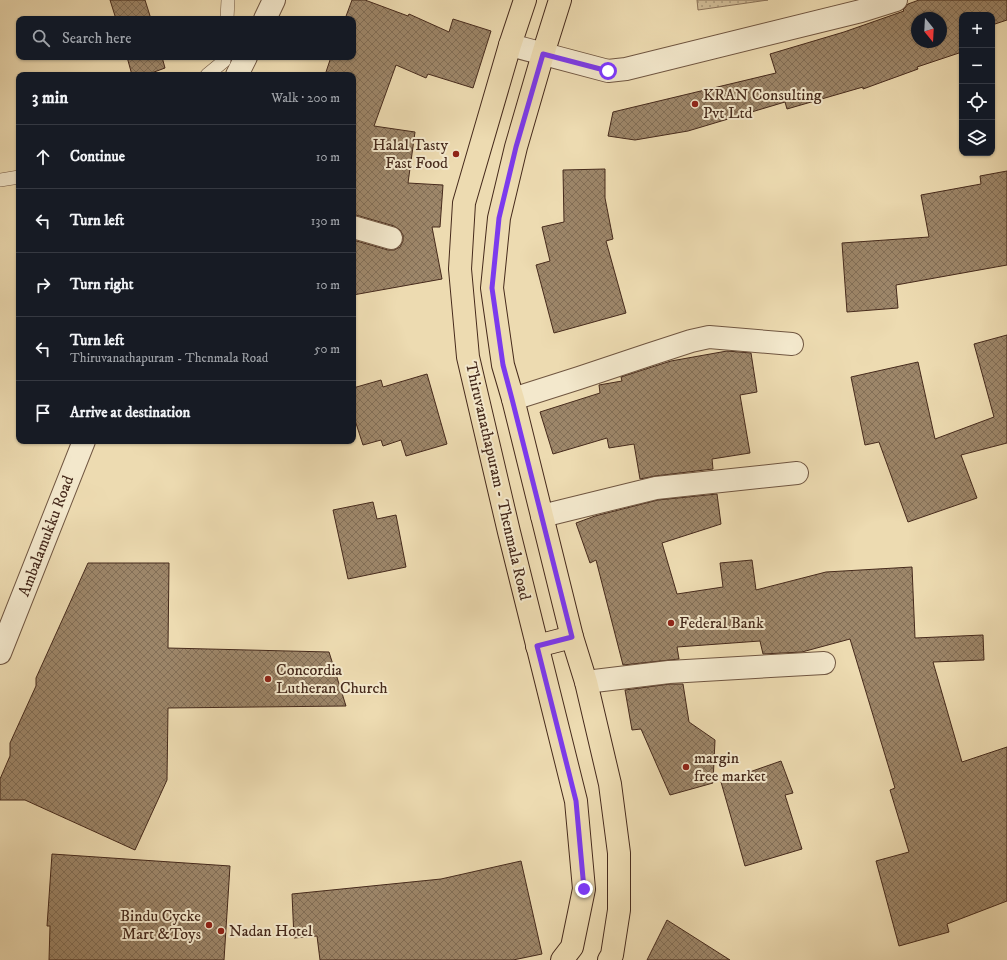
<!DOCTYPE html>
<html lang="en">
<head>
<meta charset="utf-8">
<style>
	body { margin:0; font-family:"IM FELL DW Pica",serif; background:#20242c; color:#f1f3f6 }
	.controls { position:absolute; right:12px; top:12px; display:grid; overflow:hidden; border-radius:8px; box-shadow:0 1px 3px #0004 }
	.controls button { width:36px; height:36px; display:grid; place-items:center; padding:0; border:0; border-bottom:1px solid #363941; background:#171b24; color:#f1f3f6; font:20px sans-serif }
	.compass { position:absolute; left:911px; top:12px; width:36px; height:36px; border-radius:50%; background:#171b24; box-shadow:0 1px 3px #0004; rotate:162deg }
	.stop { position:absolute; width:12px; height:12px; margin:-9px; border:3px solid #7c3aed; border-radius:50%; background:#fff }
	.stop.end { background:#7c3aed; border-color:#fff; box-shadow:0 1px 4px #0008 }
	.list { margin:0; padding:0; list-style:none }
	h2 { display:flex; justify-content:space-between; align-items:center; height:52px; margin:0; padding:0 16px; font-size:17px }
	h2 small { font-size:13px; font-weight:400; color:#9ea1a6 }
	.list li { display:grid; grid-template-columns:26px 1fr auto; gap:12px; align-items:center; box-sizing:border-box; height:64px; padding:0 16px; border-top:1px solid #363941 }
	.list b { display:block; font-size:15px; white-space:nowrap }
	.list p { margin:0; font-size:13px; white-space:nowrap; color:#9ea1a6 }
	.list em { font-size:13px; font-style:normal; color:#9ea1a6 }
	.icon { flex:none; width:22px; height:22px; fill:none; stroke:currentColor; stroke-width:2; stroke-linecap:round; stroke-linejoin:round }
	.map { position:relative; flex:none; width:1007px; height:960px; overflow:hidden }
	.search { position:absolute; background:#171b24; box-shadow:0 1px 3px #0004; left:16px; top:16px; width:340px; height:44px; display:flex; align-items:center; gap:10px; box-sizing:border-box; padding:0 14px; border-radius:8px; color:#9ea1a6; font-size:15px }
	.panel { position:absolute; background:#171b24; box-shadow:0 1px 3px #0004; left:16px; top:72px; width:340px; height:372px; border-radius:8px }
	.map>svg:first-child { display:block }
	.park { fill:url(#park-dots); stroke:#8c745a }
	.building { fill:url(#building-cross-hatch); stroke:#462a1c; fill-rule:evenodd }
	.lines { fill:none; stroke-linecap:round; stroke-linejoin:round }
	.lane-casing { stroke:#705641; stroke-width:14 }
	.street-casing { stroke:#705641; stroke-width:24 }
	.primary-casing { stroke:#462a1c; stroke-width:24 }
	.lane { stroke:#f3e8cc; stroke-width:13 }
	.street { stroke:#f3e8cc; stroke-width:22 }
	.primary { stroke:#eddbb1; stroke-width:22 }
	.route { stroke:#7c3aed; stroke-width:5 }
	.poi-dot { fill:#8f2418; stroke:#f3e8cc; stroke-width:1.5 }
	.labels { text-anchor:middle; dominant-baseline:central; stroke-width:4; stroke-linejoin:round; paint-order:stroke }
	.poi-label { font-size:16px; fill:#462a1c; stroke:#f3e8cc; text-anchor:start }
	.street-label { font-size:16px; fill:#462a1c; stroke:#f3e8cc }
</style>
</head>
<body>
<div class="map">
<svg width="1007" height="960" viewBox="0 0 1007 960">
	<defs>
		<pattern id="park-dots" width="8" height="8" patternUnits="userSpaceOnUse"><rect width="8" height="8" fill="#d1bd98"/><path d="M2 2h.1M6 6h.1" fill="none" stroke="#ab9a7b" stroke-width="1.8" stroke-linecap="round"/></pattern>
		<pattern id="building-cross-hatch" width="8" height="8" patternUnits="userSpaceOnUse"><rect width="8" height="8" fill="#9d8669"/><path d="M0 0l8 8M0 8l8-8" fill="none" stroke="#826e56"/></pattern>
	</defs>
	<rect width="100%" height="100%" fill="#eddbb1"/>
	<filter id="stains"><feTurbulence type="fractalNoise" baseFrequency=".005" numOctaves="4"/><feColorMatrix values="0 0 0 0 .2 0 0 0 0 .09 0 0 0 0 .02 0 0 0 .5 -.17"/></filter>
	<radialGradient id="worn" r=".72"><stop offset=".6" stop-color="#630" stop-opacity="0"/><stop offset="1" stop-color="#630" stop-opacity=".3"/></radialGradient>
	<polygon class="park" points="697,0 768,0 698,10"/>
	<g class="building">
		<polygon points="110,0 145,0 151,19 116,19"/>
		<polygon points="352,0 365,0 408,16 409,14 449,32 453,19 491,31 473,88 428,74 426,78 396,65 374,126 415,132 408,183 443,185 440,227 432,227 442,279 353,295 353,240 388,250 394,250 400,247 403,241 403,235 400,230 394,226 356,215 353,215 353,75 325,75 331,57 353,57 353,19 345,19"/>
		<path d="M919 0H1007V20L992 25V15H962V52L917 67 918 69 863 89V87L787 109 785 102 688 131 635 140 608 136 613 112 776 73 770 54 844 32 904 11 903 10 905 8 908 4ZM917 18H941V42H917Z"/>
		<polygon points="127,57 162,57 165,68 146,75 132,75"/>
		<polygon points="605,169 605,198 613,239 606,241 626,313 554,333 536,265 550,261 542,227 564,222 563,170"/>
		<polygon points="1007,171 1007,265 896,285 898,308 847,312 842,243 929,237 921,195 981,184 980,176"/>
		<polygon points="1007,335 1007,443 961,455 977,498 908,522 879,442 865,445 851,377 918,362 935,439 994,417 974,344"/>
		<polygon points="727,351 751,353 757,392 740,395 750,453 712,459 713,469 655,476 640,479 634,444 609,448 607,438 553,454 540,412 600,393 599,385 622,381 621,377 652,367 671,361"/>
		<polygon points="427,374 447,444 406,456 401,440 383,446 381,440 363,445 353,414 353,388 381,380 383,387"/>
		<polygon points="717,494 721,524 662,543 677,594 723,587 720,563 752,560 756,590 826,572 912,567 915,638 983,635 984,660 933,662 962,762 1007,747 1007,901 947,924 949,932 899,946 876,861 909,852 890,790 895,788 850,639 802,652 763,654 760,641 677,647 679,659 623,665 596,560 590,563 576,523 595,516 658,500"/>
		<polygon points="373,502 377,519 396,515 406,567 348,579 333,510"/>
		<polygon points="88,563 169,563 168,648 329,652 346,706 168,708 167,780 135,850 25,800 0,800 0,779 10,756 10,743 36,686 36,678"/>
		<polygon points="670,684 683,684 689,722 715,740 713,783 670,795 641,729 632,730 625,690"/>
		<polygon points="781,761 793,793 785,795 802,849 745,866 721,782"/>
		<polygon points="52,854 230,866 224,960 49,960 50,926 47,926"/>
		<polygon points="521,861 542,954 513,960 320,960 317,936 294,938 292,894 441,879"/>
		<polygon points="667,920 730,960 647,960"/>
	</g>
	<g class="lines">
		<defs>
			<g id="lane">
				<polyline points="227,19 228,0"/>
				<polyline points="207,75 224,61 224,57"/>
				<polyline points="0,180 19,177"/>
			</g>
			<g id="street">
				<polyline points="265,19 274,0"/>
				<polyline points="510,45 608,71 626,69 861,11 896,0"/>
				<polyline points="237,75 246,57"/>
				<polyline points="353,227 391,238"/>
				<polyline points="513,399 579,378 648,355 691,341 709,337 792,344"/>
				<polyline points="542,516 656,488 797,473"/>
				<polyline points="0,653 84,441"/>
				<polyline points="586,682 669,672 824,663"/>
			</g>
			<g id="primary">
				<polyline points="525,0 510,45 464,203 460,269 468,357 509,532 576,801 584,889 572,947 562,960"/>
				<polyline points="560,0 543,54 516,147 499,218 492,288 503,365 513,399 572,637 586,682 610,784 619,853 619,910 612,955 609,960"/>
				<polyline points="537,646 572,637"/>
			</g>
		</defs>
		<use href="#lane" class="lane-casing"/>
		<use href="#street" class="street-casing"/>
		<use href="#primary" class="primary-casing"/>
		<use href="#lane" class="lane"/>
		<use href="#street" class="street"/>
		<use href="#primary" class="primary"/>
	</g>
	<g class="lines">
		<polyline class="route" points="584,889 576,801 537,646 572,637 512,399 503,365 492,288 499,218 516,147 543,54 608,71"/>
	</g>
	<g class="poi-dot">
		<circle cx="695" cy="104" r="4"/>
		<circle cx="456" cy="154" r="4"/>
		<circle cx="671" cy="623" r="4"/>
		<circle cx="268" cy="679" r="4"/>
		<circle cx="686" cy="767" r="4"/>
		<circle cx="209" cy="925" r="4"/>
		<circle cx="221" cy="931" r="4"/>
	</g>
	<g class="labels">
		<g class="poi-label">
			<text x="703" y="95">KRAN Consulting<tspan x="703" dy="18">Pvt Ltd</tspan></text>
			<text x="448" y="145" text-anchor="end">Halal Tasty<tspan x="448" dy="18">Fast Food</tspan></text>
			<text x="679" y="623">Federal Bank</text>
			<text x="276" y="670">Concordia<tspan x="276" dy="18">Lutheran Church</tspan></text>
			<text x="694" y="758">margin<tspan x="694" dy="18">free market</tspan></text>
			<text x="201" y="916" text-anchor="end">Bindu Cycke<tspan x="201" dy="18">Mart &amp;Toys</tspan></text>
			<text x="229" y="931">Nadan Hotel</text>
		</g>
		<g class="street-label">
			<text transform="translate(498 481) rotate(77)">Thiruvanathapuram - Thenmala Road</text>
			<text transform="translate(46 536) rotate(-69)">Ambalamukku Road</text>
		</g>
	</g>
	<rect width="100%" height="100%" filter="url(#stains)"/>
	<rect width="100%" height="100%" fill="url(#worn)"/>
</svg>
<div class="controls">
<button>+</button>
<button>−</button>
<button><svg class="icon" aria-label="locate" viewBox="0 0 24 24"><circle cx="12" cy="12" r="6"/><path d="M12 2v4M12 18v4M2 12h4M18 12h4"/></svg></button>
<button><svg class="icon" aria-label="layers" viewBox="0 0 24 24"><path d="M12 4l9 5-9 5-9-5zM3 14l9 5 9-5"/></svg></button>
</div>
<svg class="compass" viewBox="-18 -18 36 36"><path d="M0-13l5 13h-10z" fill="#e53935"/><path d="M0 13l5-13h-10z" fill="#9ea1a6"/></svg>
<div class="stop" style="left:608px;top:71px"></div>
<div class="stop end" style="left:584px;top:889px"></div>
<div class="search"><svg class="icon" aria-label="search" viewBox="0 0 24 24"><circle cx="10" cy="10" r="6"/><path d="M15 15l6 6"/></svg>Search here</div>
<section class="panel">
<h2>3 min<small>Walk · 200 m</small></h2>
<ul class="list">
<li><svg class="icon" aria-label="ahead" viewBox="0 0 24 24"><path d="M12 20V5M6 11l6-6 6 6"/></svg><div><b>Continue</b></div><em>10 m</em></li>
<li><svg class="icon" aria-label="left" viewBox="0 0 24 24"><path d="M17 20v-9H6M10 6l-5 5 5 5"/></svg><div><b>Turn left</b></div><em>130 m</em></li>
<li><svg class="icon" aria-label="right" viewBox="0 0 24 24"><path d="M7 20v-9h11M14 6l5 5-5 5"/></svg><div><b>Turn right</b></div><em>10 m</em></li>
<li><svg class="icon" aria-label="left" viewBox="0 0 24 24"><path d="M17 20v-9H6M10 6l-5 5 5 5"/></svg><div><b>Turn left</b><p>Thiruvanathapuram - Thenmala Road</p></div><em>50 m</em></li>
<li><svg class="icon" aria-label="arrive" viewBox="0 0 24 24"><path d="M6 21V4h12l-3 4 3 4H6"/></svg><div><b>Arrive at destination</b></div></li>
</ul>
</section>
</div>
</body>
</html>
